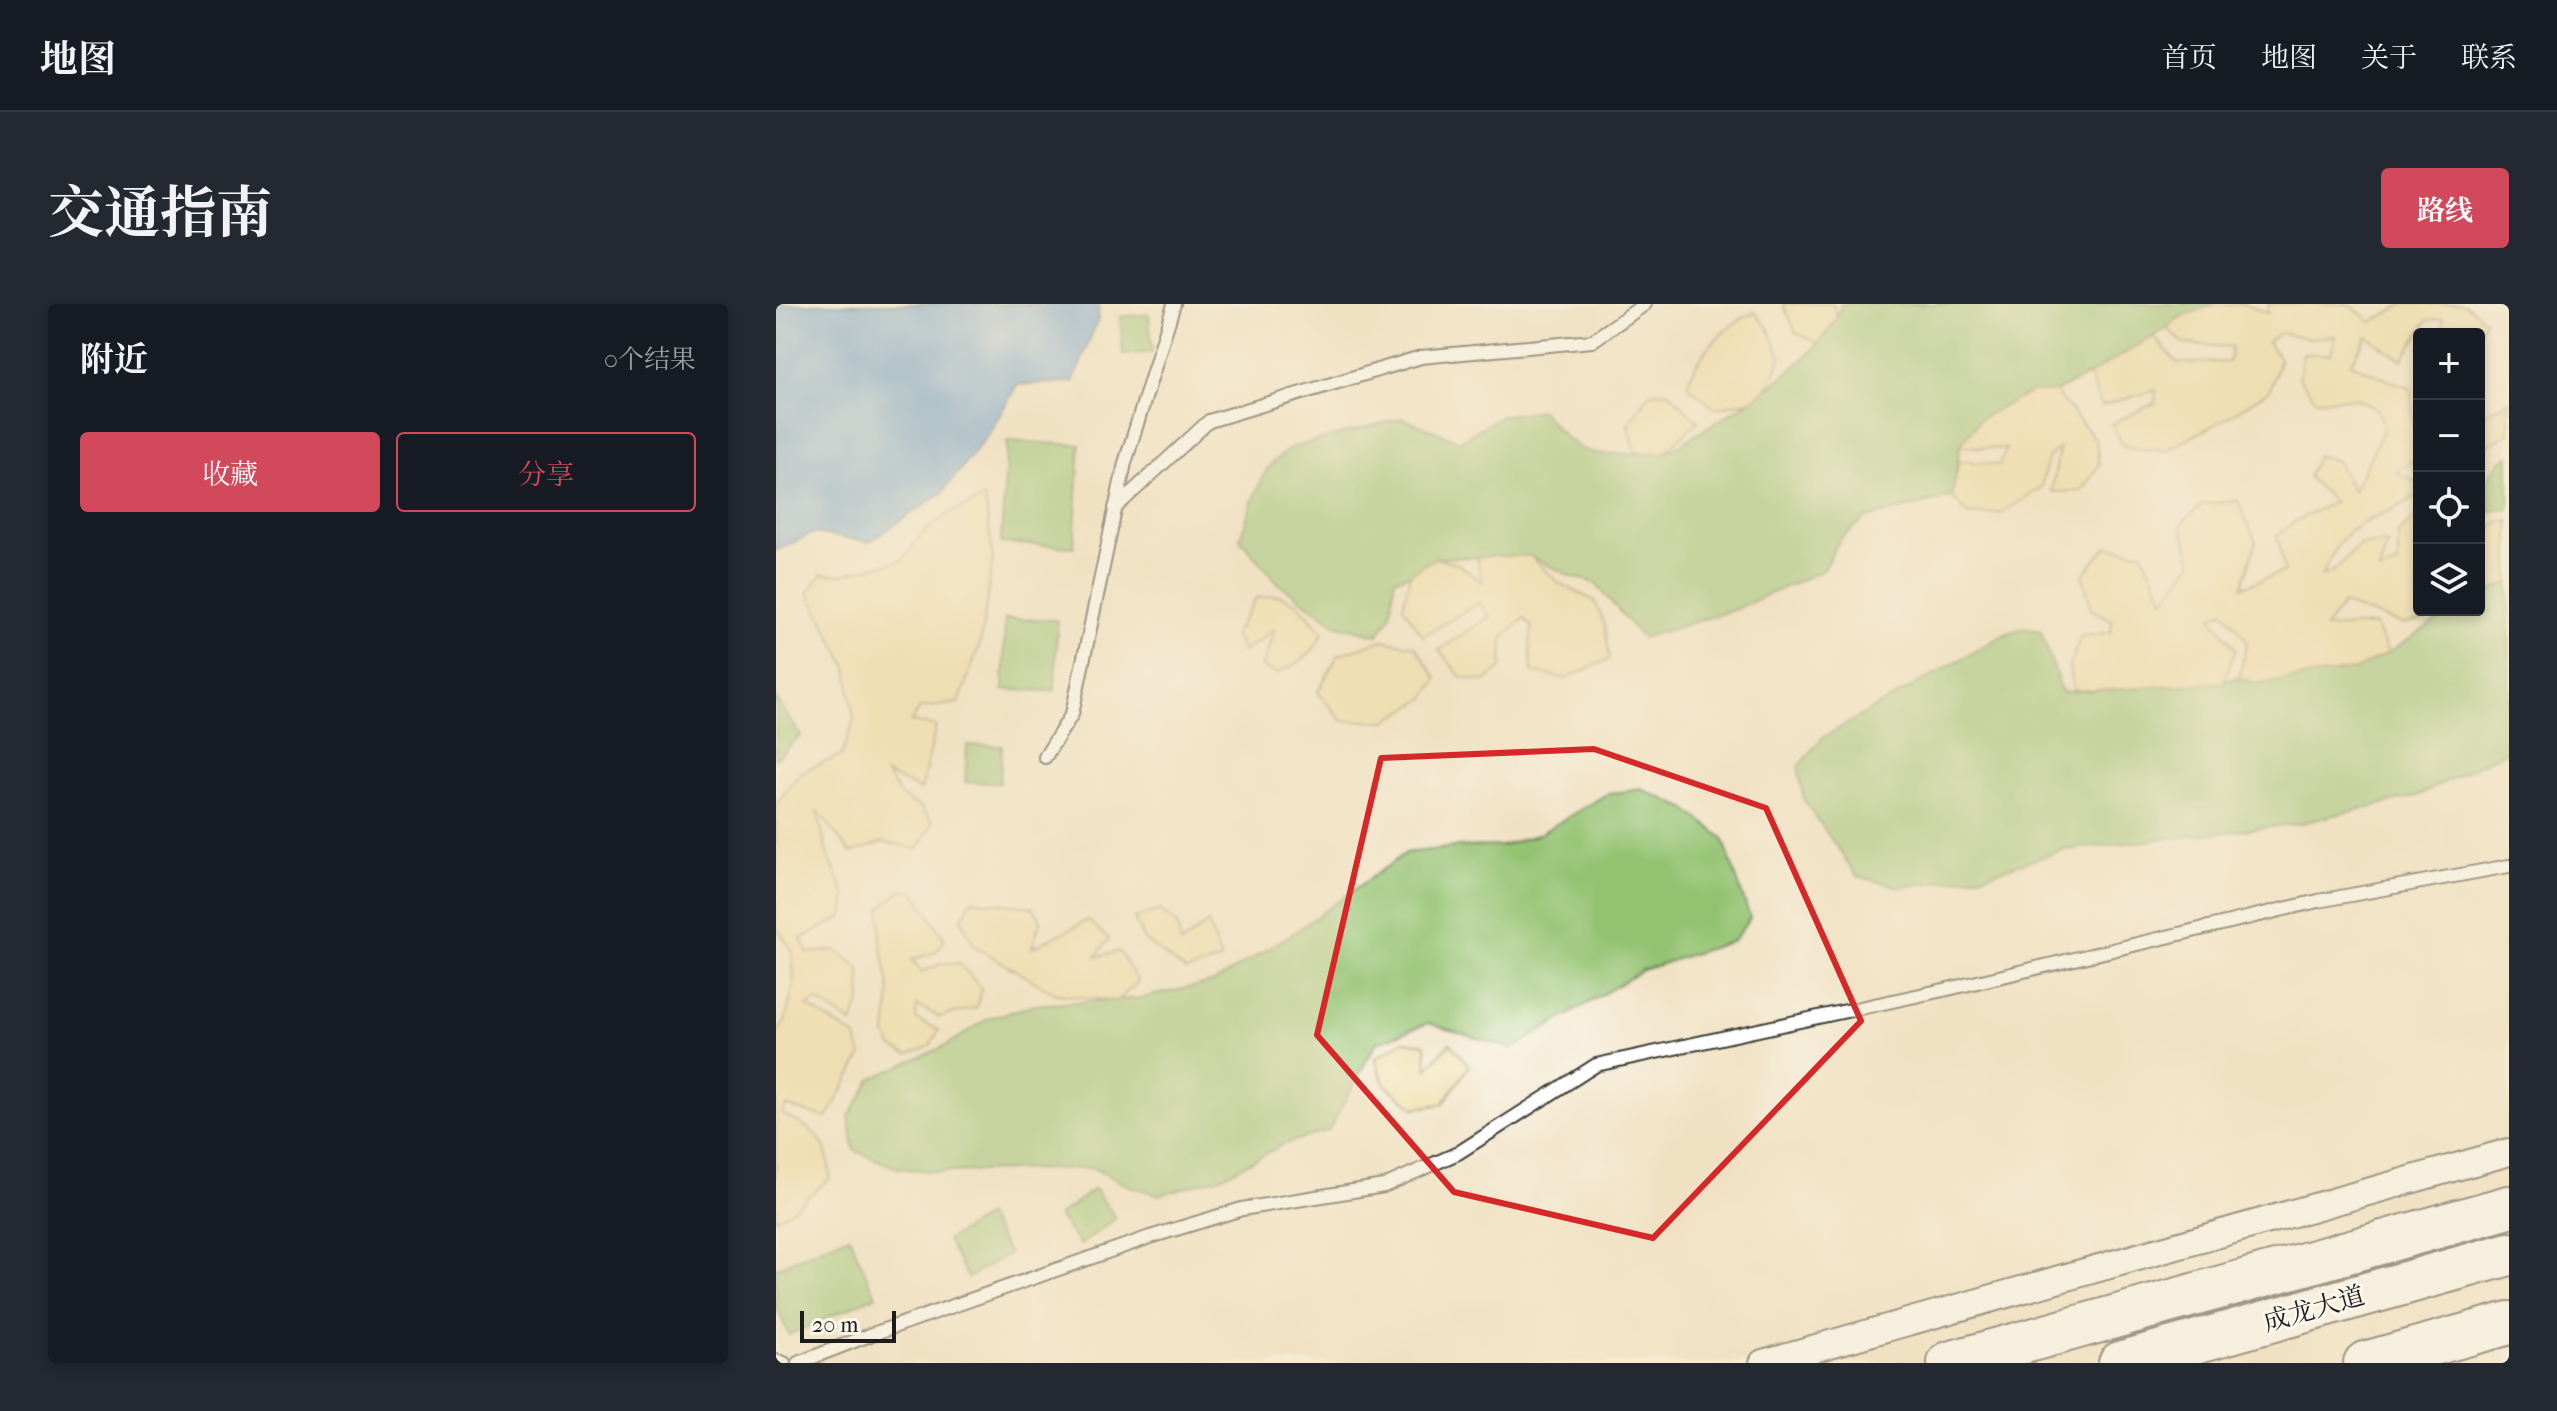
<!DOCTYPE html>
<html lang="zh">
<head>
<meta charset="utf-8">
<style>
	body { margin:0; font-family:"IM FELL French Canon","Noto Serif SC",serif; background:#242831; color:#f1f3f6 }
	.controls { position:absolute; right:24px; top:24px; display:grid; overflow:hidden; border-radius:8px; box-shadow:0 4px 12px #0003 }
	.controls button { width:72px; height:72px; display:grid; place-items:center; padding:0; border:0; border-bottom:2px solid #363941; background:#171b24; color:#f1f3f6; font:40px sans-serif }
	.scale { position:absolute; left:24px; bottom:20px; width:96px; box-sizing:border-box; padding-left:8px; border:4px solid #1c1c1c; border-top:0; font-size:22px; line-height:28px; white-space:nowrap; color:#1c1c1c; -webkit-text-stroke:6px #fbf7ec; paint-order:stroke }
	.list { margin:0; padding:0; list-style:none }
	h2 { display:flex; justify-content:space-between; align-items:center; height:104px; margin:0; padding:0 32px; font-size:34px }
	h2 small { font-size:26px; font-weight:400; color:#9ea1a6 }
	.actions { display:flex; gap:16px; padding:24px 32px }
	.actions a { flex:1; padding:18px 0; border:2px solid #d1495b; border-radius:8px; text-align:center; font-size:28px; color:#d1495b }
	.actions .main { background:#d1495b; color:#fff }
	.icon { flex:none; width:44px; height:44px; fill:none; stroke:currentColor; stroke-width:2; stroke-linecap:round; stroke-linejoin:round }
	.map { position:relative; flex:none; width:1733px; height:1059px; overflow:hidden; border-radius:8px }
	header { display:flex; align-items:center; gap:48px; box-sizing:border-box; height:112px; padding:0 40px; background:#171b24; border-bottom:2px solid #363941 }
	header strong { font-size:38px }
	nav { display:flex; gap:44px; margin-inline-start:auto; font-size:28px }
	.intro { display:flex; align-items:center; justify-content:space-between; box-sizing:border-box; height:192px; padding:0 48px }
	h1 { margin:0; font-size:56px }
	.button { padding:20px 36px; border-radius:8px; background:#d1495b; color:#fff; font-size:28px; font-weight:700 }
	main { display:flex; gap:48px; padding:0 48px }
	aside { flex:1; background:#171b24; border-radius:8px; box-shadow:0 4px 12px #0003 }
	.map>svg:first-child { display:block }
	.green { fill:#93c271; stroke:#586f46; stroke-width:2 }
	.sand { fill:#eeda9e; stroke:#857b5d; stroke-width:2 }
	.water { fill:#669dd4; stroke:#415c78; stroke-width:2 }
	.lines { fill:none; stroke-linecap:round; stroke-linejoin:round }
	.service-casing { stroke:#3c3a35; stroke-width:16 }
	.minor-casing { stroke:#3c3a35; stroke-width:30 }
	.trunk-casing { stroke:#3c3a35; stroke-width:46 }
	.service { stroke:#fff; stroke-width:12 }
	.minor { stroke:#fff; stroke-width:26 }
	.trunk { stroke:#fff; stroke-width:42 }
	.marked { fill:none; stroke:#d62828; stroke-width:6; stroke-linejoin:round }
	.labels { text-anchor:middle; dominant-baseline:central; stroke-width:6; stroke-linejoin:round; paint-order:stroke }
	.street-label { font-size:26px; fill:#1c1c1c; stroke:#fbf7ec }
</style>
</head>
<body>
<header>
<strong>地图</strong>
<nav><a>首页</a><a>地图</a><a>关于</a><a>联系</a></nav>
</header>
<div class="intro"><h1>交通指南</h1><a class="button">路线</a></div>
<main>
<aside>
<h2>附近<small>0个结果</small></h2>
<ul class="list">
</ul>
<div class="actions"><a class="main">收藏</a><a>分享</a></div>
</aside>
<div class="map">
<svg width="1733" height="1059" viewBox="0 0 1733 1059">
	<rect width="100%" height="100%" fill="#fbf7ec"/>
	<filter id="ink" filterUnits="userSpaceOnUse"><feTurbulence type="fractalNoise" baseFrequency=".0125" numOctaves="2"/><feDisplacementMap in="SourceGraphic" scale="16" xChannelSelector="R" yChannelSelector="G"/><feConvolveMatrix kernelMatrix="1 2 1 2 8 2 1 2 1" color-interpolation-filters="sRGB"/></filter>
	<filter id="wash" filterUnits="userSpaceOnUse"><feTurbulence type="fractalNoise" baseFrequency=".006" numOctaves="4" result="noise"/><feDisplacementMap in="SourceGraphic" scale="32" xChannelSelector="R" yChannelSelector="G"/><feGaussianBlur stdDeviation="1.8" result="paint"/><feColorMatrix in="noise" values="0 0 0 0 0 0 0 0 0 0 0 0 0 0 0 0 0 1.4 0 .05"/><feComposite in="paint" operator="in"/></filter>
	<g filter="url(#wash)">
		<rect width="100%" height="100%" fill="#f0e1c3"/>
		<g class="green">
			<path d="M1065 0H1440L1406 12 1391 24 1313 71 1279 88H1256L1205 114 1184 142 1176 193 1090 214 1064 235 1047 266 960 305 866 334 819 279 795 272 753 252 659 254 634 270 619 275 614 313 602 331 561 321 502 279 464 235 478 192 492 163 514 144 626 114 683 137 725 112 765 106C780 124 793 142 816 149 822 150 885 150 890 148 903 143 915 133 927 126 971 100 1051 51 1065 0Z"/>
			<polygon points="373,10 376,48 347,51 344,13"/>
			<polygon points="231,137 304,141 298,243 225,239"/>
			<polygon points="1733,152 1733,205 1714,207 1708,180 1726,156"/>
			<polygon points="1733,278 1733,446 1641,492 1521,520 1288,546 1209,571 1124,583 1081,572 1028,496 1022,463 1046,434 1229,330 1249,323 1265,327 1286,388 1332,386 1463,374 1483,379 1579,366 1612,349 1677,306 1703,306 1703,293"/>
			<polygon points="229,315 281,316 279,387 227,386"/>
			<polygon points="0,394 25,432 0,455"/>
			<polygon points="191,441 226,442 224,479 189,478"/>
			<polygon points="865,485 909,504 947,534 974,614 957,637 867,666 736,745 652,719 600,739 553,826 506,841 445,873 383,891 351,881 317,864 165,868 120,864 78,846 73,813 95,775 171,741 213,714 257,701 365,694 438,678 519,628 630,549 680,543 726,542 763,530 831,490"/>
			<polygon points="318,885 340,914 304,941 282,912"/>
			<polygon points="211,912 233,950 192,974 171,936"/>
			<polygon points="73,932 100,992 13,1031 0,1002 0,964"/>
		</g>
		<g class="sand">
			<polygon points="1007,0 1057,0 1061,14 1042,39 1020,29"/>
			<path d="M1440 0H1467L1492 9V0H1572L1596 18 1628 0H1689L1709 16 1703 30H1669L1667 14 1651 17 1626 56 1591 32 1575 59 1610 75 1635 84 1638 124 1643 126V162L1636 157 1620 167 1643 180V189C1620 210 1582 213 1563 239 1556 249 1551 262 1545 273L1559 266 1583 241 1611 239 1603 268 1622 261V229L1643 211V306H1677L1663 313 1628 321 1567 300 1549 324 1599 321 1612 349 1579 366 1482 379 1463 374 1471 337 1448 307 1435 313 1460 345 1447 378 1332 386H1297L1293 362 1305 332 1335 328 1336 316 1315 305 1307 271 1331 242 1367 249 1388 295 1416 259 1405 220 1427 200 1462 197 1480 238 1466 283 1509 267 1501 232 1519 217 1558 198 1532 173 1541 151 1561 157 1577 187 1608 125 1602 106 1579 94 1540 96 1523 74 1527 50H1555L1559 32 1534 34 1503 29 1492 38 1504 55 1494 86 1445 117 1390 147 1348 143 1335 120 1379 99 1380 86 1325 102 1313 71 1378 32 1401 59 1453 58 1455 43 1408 40 1391 24 1406 12Z"/>
			<path d="M979 8 993 25 1005 53C989 97 983 95 938 104L911 81C921 50 949 21 979 8Z"/>
			<polygon points="892,87 922,117 888,149 860,148 852,121 873,89"/>
			<polygon points="1256,88 1279,88 1320,136 1323,161 1305,187 1276,188 1283,144 1272,154 1265,184 1225,209 1193,211 1176,193 1183,156 1223,161 1230,145 1184,142 1205,114"/>
			<polygon points="1733,97 1733,129 1703,147 1703,109 1706,111"/>
			<path d="M209 194 217 254 205 336 183 399 144 404 135 418 160 422 145 486 110 470 125 492 144 503 157 519 142 545 107 538 75 549 41 506 52 552 70 592 67 613 25 635 32 649 60 646 84 664 85 696 76 719 41 697 31 702 79 732 86 751 51 814 10 802 6 810C39 827 53 834 54 874L17 905 0 915V731L9 718 18 680 16 647 0 622V500L25 468 66 451 78 415 71 363 32 288 46 270 64 271 126 256 147 229 174 209Z"/>
			<polygon points="1733,217 1733,278 1703,293 1703,235 1722,218"/>
			<polygon points="715,252 754,252 783,279 819,297 829,322 834,355 789,375 756,368 754,339 756,323 748,314 727,334 726,364 709,377 685,373 663,346 713,313 703,299 647,332 627,302 634,270 659,254 682,260 706,278 701,254"/>
			<path d="M503 291 521 299 547 328C538 352 522 360 500 370L486 363 498 326 467 348 458 331 480 294Z"/>
			<polygon points="606,336 639,342 661,375 649,394 611,417 566,417 542,388 562,351"/>
			<polygon points="124,587 138,587 169,636 160,648 136,656 146,668 167,659 184,660 206,685 200,704 163,713 141,701 140,715 163,726 154,742 132,751 116,743 110,730 114,687 105,640 104,605"/>
			<polygon points="196,596 257,603 265,616 256,644 312,616 333,635 320,653 343,647 362,678 341,697 280,690 198,642 185,615"/>
			<polygon points="384,606 401,620 405,640 432,619 445,656 410,667 368,636 358,614"/>
			<polygon points="627,737 650,740 651,765 674,739 693,762 667,800 639,804 608,780 599,755"/>
		</g>
		<polygon class="water" points="0,0 323,0 322,15 297,78 241,81 214,128 166,189 93,238 37,229 0,247"/>
	</g>
	<g filter="url(#ink)">
		<g class="lines">
			<defs>
				<g id="service">
					<polyline points="339,204 433,117 645,53 816,37 869,0"/>
					<polyline points="269,453 296,410 349,159 398,0"/>
					<polyline points="0,1057 8,1059"/>
					<polyline points="22,1059 94,1031 374,933 466,905 608,882 682,849 820,761 1172,685 1542,597 1733,562"/>
				</g>
				<polyline id="minor" points="987,1059 1733,848"/>
				<g id="trunk">
					<polyline points="1173,1059 1733,903"/>
					<polyline points="1344,1059 1733,950"/>
					<polyline points="1589,1059 1733,1019"/>
				</g>
			</defs>
			<use href="#service" class="service-casing"/>
			<use href="#minor" class="minor-casing"/>
			<use href="#trunk" class="trunk-casing"/>
			<use href="#service" class="service"/>
			<use href="#minor" class="minor"/>
			<use href="#trunk" class="trunk"/>
		</g>
	</g>
	<path d="M0 0H1733V1059H0ZM818 445 990 504 1085 717 877 934 678 888 541 731 605 454Z" fill="#f0e1c3" fill-opacity=".55" fill-rule="evenodd"/>
	<path class="marked" d="M818 445 990 504 1085 717 877 934 678 888 541 731 605 454Z"/>
	<g class="labels">
		<g class="street-label">
			<text transform="translate(1538 1005) rotate(-16)">成龙大道</text>
		</g>
	</g>
</svg>
<div class="controls">
<button>+</button>
<button>−</button>
<button><svg class="icon" aria-label="locate" viewBox="0 0 24 24"><circle cx="12" cy="12" r="6"/><path d="M12 2v4M12 18v4M2 12h4M18 12h4"/></svg></button>
<button><svg class="icon" aria-label="layers" viewBox="0 0 24 24"><path d="M12 4l9 5-9 5-9-5zM3 14l9 5 9-5"/></svg></button>
</div>
<div class="scale">20 m</div>
</div>
</main>
</body>
</html>
